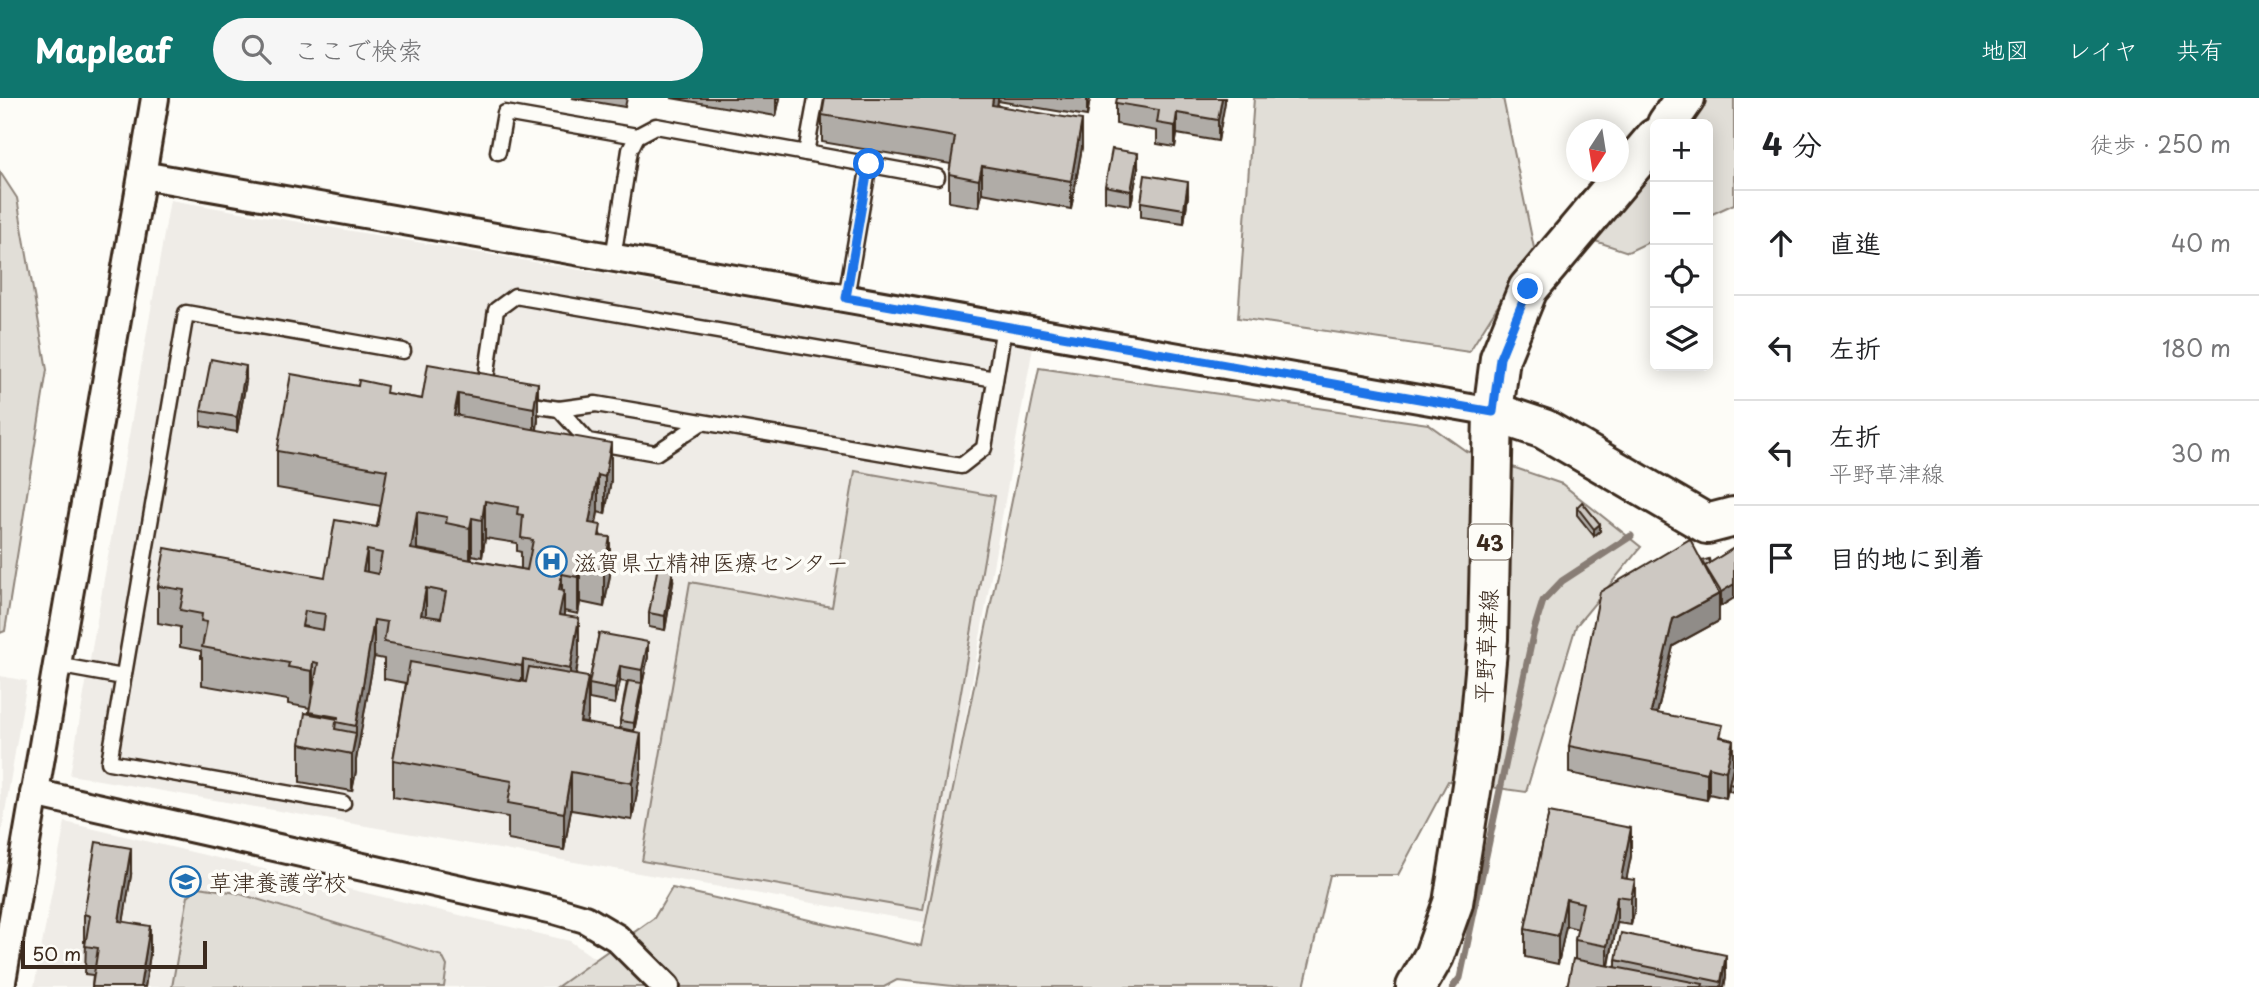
<!DOCTYPE html>
<html lang="ja">
<head>
<meta charset="utf-8">
<style>
	body { margin:0; font-family:"Playpen Sans","Klee One",sans-serif; background:#f6f6f6; color:#202124 }
	.controls { position:absolute; right:21px; top:21px; display:grid; overflow:hidden; border-radius:10px; box-shadow:0 4px 18px #0003 }
	.controls button { width:63px; height:63px; display:grid; place-items:center; padding:0; border:0; border-bottom:2px solid #e0e0e0; background:#fff; color:#202124; font:35px sans-serif }
	.compass { position:absolute; left:1566px; top:21px; width:63px; height:63px; border-radius:50%; background:#fff; box-shadow:0 4px 18px #0003; rotate:192deg }
	.scale { position:absolute; left:21px; bottom:18px; width:186px; box-sizing:border-box; padding-left:7px; border:4px solid #3b2a1e; border-top:0; font-size:19px; line-height:24px; white-space:nowrap; color:#3b2a1e; -webkit-text-stroke:5px #fdfcf7; paint-order:stroke }
	.stop { position:absolute; width:21px; height:21px; margin:-16px; border:5px solid #1a73e8; border-radius:50%; background:#fff }
	.stop.end { background:#1a73e8; border-color:#fff; box-shadow:0 2px 7px #0008 }
	.list { margin:0; padding:0; list-style:none }
	h2 { display:flex; justify-content:space-between; align-items:center; height:91px; margin:0; padding:0 28px; font-size:30px }
	h2 small { font-size:23px; font-weight:400; color:#757577 }
	.list li { display:grid; grid-template-columns:46px 1fr auto; gap:21px; align-items:center; box-sizing:border-box; height:105px; padding:0 28px; border-top:2px solid #e0e0e0 }
	.list b { display:block; font-size:26px; white-space:nowrap }
	.list p { margin:0; font-size:23px; white-space:nowrap; color:#757577 }
	.list em { font-size:23px; font-style:normal; color:#757577 }
	.icon { flex:none; width:38px; height:38px; fill:none; stroke:currentColor; stroke-width:2; stroke-linecap:round; stroke-linejoin:round }
	.map { position:relative; flex:none; width:1734px; height:889px; overflow:hidden }
	header { display:flex; align-items:center; gap:42px; box-sizing:border-box; height:98px; padding:0 35px; background:#0f766e; color:#fff }
	header strong { font-size:33px }
	nav { display:flex; gap:38px; margin-inline-start:auto; font-size:24px }
	.search { width:490px; height:63px; background:#f6f6f6; display:flex; align-items:center; gap:18px; box-sizing:border-box; padding:0 24px; border-radius:38px; color:#757577; font-size:26px }
	main { display:flex }
	aside { flex:1; background:#fff }
	.map>svg:first-child { display:block }
	.built { fill:#efece7 }
	.green { fill:#e1ded7; stroke:#8e847a; stroke-width:2 }
	.lines { fill:none; stroke-linecap:round; stroke-linejoin:round }
	.stream { stroke:#887d74; stroke-width:7 }
	.lane-casing { stroke:#3b2a1e; stroke-width:19 }
	.street-casing { stroke:#3b2a1e; stroke-width:32 }
	.secondary-casing { stroke:#3b2a1e; stroke-width:44 }
	.primary-casing { stroke:#3b2a1e; stroke-width:44 }
	.lane { stroke:#fdfcf7; stroke-width:14 }
	.street { stroke:#fdfcf7; stroke-width:26 }
	.secondary { stroke:#fdfcf7; stroke-width:38 }
	.primary { stroke:#fdfcf7; stroke-width:38 }
	.wall { fill:#b0aca7; stroke:#3b2a1e; stroke-width:2; fill-rule:evenodd }
	.shaded-wall { fill:#908c88; stroke:#3b2a1e; stroke-width:2 }
	.building { fill:#cdc8c2; stroke:#3b2a1e; stroke-width:2; fill-rule:evenodd }
	.route { stroke:#1a73e8; stroke-width:9 }
	.labels { text-anchor:middle; dominant-baseline:central; stroke-width:7; stroke-linejoin:round; paint-order:stroke }
	.shield { fill:#fdfcf7; stroke:#75695f; stroke-width:2 }
	.shield-label { font-size:21px; font-weight:bold; fill:#3b2a1e }
	.poi-label { font-size:23px; fill:#3b2a1e; stroke:#fdfcf7; text-anchor:start }
	.street-label { font-size:23px; fill:#3b2a1e; stroke:#fdfcf7 }
</style>
</head>
<body>
<header>
<strong>Mapleaf</strong>
<div class="search"><svg class="icon" aria-label="search" viewBox="0 0 24 24"><circle cx="10" cy="10" r="6"/><path d="M15 15l6 6"/></svg>ここで検索</div>
<nav><a>地図</a><a>レイヤ</a><a>共有</a></nav>
</header>
<main>
<div class="map">
<svg width="1734" height="889" viewBox="0 0 1734 889">
	<rect width="100%" height="100%" fill="#fdfcf7"/>
	<filter id="ink" filterUnits="userSpaceOnUse"><feTurbulence type="fractalNoise" baseFrequency=".0143" numOctaves="2"/><feDisplacementMap in="SourceGraphic" scale="14" xChannelSelector="R" yChannelSelector="G"/><feConvolveMatrix kernelMatrix="1 2 1 2 8 2 1 2 1" color-interpolation-filters="sRGB"/></filter>
	<g filter="url(#ink)">
		<g class="built">
			<polygon points="170,102 1033,249 928,825 70,677"/>
			<polygon points="0,578 27,583 0,744"/>
			<polygon points="65,724 570,843 621,879 606,889 34,889"/>
		</g>
		<g class="green">
			<polygon points="1254,0 1503,0 1534,150 1469,254 1238,220"/>
			<polygon points="1707,0 1734,0 1734,106 1708,118 1708,26 1686,26"/>
			<polygon points="1655,66 1655,141 1628,154 1595,143"/>
			<polygon points="0,74 17,100 47,272 5,533 0,535"/>
			<polygon points="1039,270 1428,326 1466,353 1562,386 1641,449 1576,528 1526,694 1448,683 1398,777 1330,777 1304,889 962,889 897,882 884,889 557,889 654,820 672,790 921,848"/>
			<polygon points="855,373 995,398 923,812 642,763 690,484 832,509"/>
			<polygon points="199,789 237,795 442,858 447,868 444,889 172,889 188,798"/>
		</g>
		<g class="lines">
			<polyline class="stream" points="1453,889 1460,880 1534,532 1543,503 1562,483 1631,438"/>
			<defs>
				<g id="lane">
					<polyline points="498,54 505,15 637,38"/>
					<polyline points="806,55 937,79"/>
					<polyline points="613,160 630,52 637,38 656,28 806,55 816,0"/>
					<polyline points="846,200 869,66"/>
					<polyline points="484,294 496,212 515,198 995,281"/>
					<polyline points="519,305 559,311 596,306 961,368 984,350 1004,228"/>
					<polyline points="559,311 588,343 656,355 701,325"/>
					<polyline points="56,567 123,579"/>
					<polyline points="343,705 109,664 186,215 403,253"/>
				</g>
				<g id="street">
					<polyline points="142,77 155,0"/>
					<polyline points="34,695 554,812 585,821 617,840 666,889"/>
					<polyline points="1,889 142,77 1493,314"/>
				</g>
				<polyline id="secondary" points="1493,314 1544,331 1707,426 1734,419"/>
				<g id="primary">
					<polyline points="1667,26 1685,0"/>
					<polyline points="1416,889 1434,858 1453,805 1478,650 1488,541 1493,314 1500,260 1528,191 1655,40"/>
				</g>
			</defs>
			<use href="#lane" class="lane-casing"/>
			<use href="#street" class="street-casing"/>
			<use href="#secondary" class="secondary-casing"/>
			<use href="#primary" class="primary-casing"/>
			<use href="#lane" class="lane"/>
			<use href="#street" class="street"/>
			<use href="#secondary" class="secondary"/>
			<use href="#primary" class="primary"/>
		</g>
		<g class="wall">
			<polygon points="572,0 627,0 625,9"/>
			<polygon points="671,0 780,0 776,18"/>
			<polygon points="825,0 1090,0 1087,18 998,3 997,7 1082,49 1071,111 982,95 979,109 949,104 949,76 951,66 822,44 822,17"/>
			<polygon points="1225,0 1218,43 1177,36 1175,49 1157,46 1157,33 1116,26 1116,5"/>
			<polygon points="1138,70 1131,107 1105,103 1105,88"/>
			<polygon points="1188,98 1184,125 1141,119 1141,104"/>
			<polygon points="246,283 237,334 201,328 201,313"/>
			<path d="M538 285V322L537 332 611 382 605 416 598 414 596 426 601 438 610 477 604 509 580 504 578 516 564 513V518L579 558 576 577 588 617 586 625 641 672 632 722 571 712 564 752 508 742V719L393 699V662L406 585 384 581V561L374 559 356 662V673L352 693 300 684V646L310 610 288 606V602L202 587V560H201V553L180 549V529L158 525V488L325 479 377 429 381 408 277 390V353L387 295 422 301ZM485 440 517 445V453L521 454V471L471 462 472 457 482 459ZM417 451 446 456V457L417 452Z"/>
			<polygon points="1577,409 1600,433 1594,438 1577,417"/>
			<polygon points="1734,450 1734,500 1721,508 1719,506 1719,523 1673,548 1657,615 1723,639 1733,669 1726,700 1709,696 1707,702 1569,675 1569,648 1702,463 1710,465"/>
			<polygon points="673,485 665,532 649,529 649,515"/>
			<polygon points="599,535 648,559 642,587 642,593 634,633 620,630 620,623 627,584 620,583 615,606 589,601 589,586"/>
			<polygon points="1734,667 1734,694 1729,693 1729,686"/>
			<polygon points="1549,714 1631,758 1626,781 1635,810 1631,827 1617,825 1609,868 1616,869 1616,862 1726,878 1724,889 1567,889 1575,861 1575,842 1578,831 1566,828 1558,866 1525,859 1525,831"/>
			<polygon points="131,777 123,824 150,856 145,889 92,889 93,877 85,876 86,844 84,844 84,816"/>
		</g>
		<g class="shaded-wall">
			<polygon points="776,0 780,0 776,18"/>
			<polygon points="993,0 998,0 998,3 992,34 992,7"/>
			<polygon points="1087,0 1090,0 1087,18"/>
			<polygon points="1222,0 1225,0 1225,5 1218,43 1218,22"/>
			<polygon points="1177,15 1177,36 1175,49 1175,28"/>
			<polygon points="1082,22 1082,49 1071,111 1071,83"/>
			<polygon points="1138,55 1138,70 1131,107 1131,93"/>
			<polygon points="982,68 982,95 979,109 979,82"/>
			<polygon points="1188,84 1188,98 1184,125 1184,111"/>
			<polygon points="246,268 246,283 237,334 237,319"/>
			<polygon points="538,285 538,322 534,347 534,310"/>
			<polygon points="458,296 458,333 454,317"/>
			<polygon points="611,345 611,382 605,416 605,379"/>
			<polygon points="598,377 598,414 589,462 589,425"/>
			<polygon points="485,403 485,440 482,459 482,422"/>
			<polygon points="417,414 417,451 411,488 411,451"/>
			<polygon points="472,420 472,457 470,467 470,430"/>
			<polygon points="1600,426 1600,433 1594,438 1594,431"/>
			<polygon points="610,439 610,477 604,509 604,472"/>
			<polygon points="367,452 367,489 363,473"/>
			<polygon points="580,467 580,504 578,516 578,479"/>
			<polygon points="673,471 673,485 665,532 665,518"/>
			<polygon points="562,476 562,503 564,493 564,530 559,554 559,492"/>
			<polygon points="1734,486 1734,500 1721,508 1721,494"/>
			<polygon points="426,490 426,527 421,517"/>
			<polygon points="1719,496 1719,523 1673,548 1651,641 1651,614 1673,521"/>
			<polygon points="579,520 579,558 570,608 570,571"/>
			<polygon points="374,522 374,559 356,662 356,673 352,693 352,656 356,638 356,628"/>
			<polygon points="648,544 648,559 642,587 642,572"/>
			<polygon points="523,562 523,599 522,605 522,568"/>
			<polygon points="313,564 313,601 312,610 312,573"/>
			<polygon points="620,568 620,583 615,606 615,591"/>
			<polygon points="588,579 588,617 580,661 580,624"/>
			<polygon points="642,585 642,593 634,633 634,625"/>
			<polygon points="641,635 641,672 632,722 632,685"/>
			<polygon points="1733,642 1733,669 1726,700 1726,673"/>
			<polygon points="1709,669 1709,696 1707,702 1707,675"/>
			<polygon points="571,674 571,712 564,752 564,715"/>
			<polygon points="1631,730 1631,758 1623,799 1621,780"/>
			<polygon points="131,750 131,777 119,850 119,823"/>
			<polygon points="1635,782 1635,810 1631,827 1631,800"/>
			<polygon points="1617,798 1617,825 1607,875 1607,848"/>
			<polygon points="1566,801 1566,828 1558,866 1558,838"/>
			<polygon points="150,828 150,856 145,889 140,889"/>
			<polygon points="1726,857 1726,878 1724,889 1721,889"/>
		</g>
		<g class="building">
			<polygon points="825,0 993,0 992,7 1082,22 1071,83 982,68 979,82 949,76 955,39 822,17"/>
			<polygon points="1117,0 1222,0 1218,22 1177,15 1175,28 1157,25 1159,12 1116,5"/>
			<polygon points="1112,51 1138,55 1131,93 1105,88"/>
			<polygon points="1145,77 1188,84 1184,111 1141,104"/>
			<polygon points="211,261 246,268 237,319 201,313"/>
			<path d="M428 266 538 285 534 310 458 296 454 317 611 345 605 379 598 377 589 425 601 427 599 438 610 439 604 472 580 467 578 479 562 476 559 492 564 493 559 517 579 520 570 571 523 562 522 568 384 544 387 524 374 522 356 628 336 624 335 631 356 635 352 656 300 646 305 615 338 621V619L309 614 318 565 313 564 312 573 288 569 289 565 202 549 207 524 201 523 202 516 180 512 184 492 158 488 165 450 325 479 335 422 377 429 387 372 277 353 291 276 358 288 359 282 387 288 386 295 422 301ZM485 403 518 409 517 416 523 417 521 440 533 442 527 472 411 451 417 414 447 419 446 425 470 430 472 420 482 422ZM367 452 382 455 378 476 363 473ZM426 490 446 494 441 520 421 517ZM305 513 325 516 323 532 302 528Z"/>
			<polygon points="1582,404 1600,426 1594,431 1577,409"/>
			<polygon points="1690,441 1719,496 1673,521 1651,614 1723,627 1720,639 1733,642 1726,673 1709,669 1707,675 1569,648 1600,494"/>
			<polygon points="1734,450 1734,486 1721,494 1705,468"/>
			<polygon points="1709,461 1710,465 1705,468 1705,469 1702,463"/>
			<polygon points="658,468 673,471 665,518 649,515"/>
			<polygon points="599,535 648,544 642,572 620,568 615,591 589,586"/>
			<polygon points="410,564 526,584 529,569 588,579 580,624 641,635 632,685 571,674 564,715 508,705 512,683 393,662"/>
			<polygon points="628,583 642,585 634,625 620,623"/>
			<polygon points="1734,667 1734,687 1729,686"/>
			<polygon points="1549,714 1631,730 1621,780 1635,782 1631,800 1617,798 1607,848 1575,842 1583,805 1566,801 1558,838 1525,831"/>
			<polygon points="96,744 131,750 119,823 150,828 140,889 92,889 98,850 85,848 90,818 84,816"/>
			<polygon points="1621,835 1726,857 1721,884 1616,862"/>
			<polygon points="1573,861 1703,886 1702,889 1567,889"/>
		</g>
	</g>
	<g class="lines" filter="url(#ink)">
		<polyline class="route" points="869,66 846,200 1493,314 1500,260 1528,191"/>
	</g>
	<defs>
		<symbol id="hospital-ring" viewBox="-11 -11 22 22"><circle r="9.5" fill="#fdfcf7" stroke="#1f6fb2" stroke-width="1.5"/><path d="M-5-5h3v3.5h4V-5h3V5h-3V1.5h-4V5h-3Z" fill="#1f6fb2"/></symbol>
		<symbol id="school-ring" viewBox="-11 -11 22 22"><circle r="9.5" fill="#fdfcf7" stroke="#1f6fb2" stroke-width="1.5"/><path d="M0-5L7-2L0 1L-7-2ZM-4 1L0 2.5L4 1V4Q0 6-4 4Z" fill="#1f6fb2"/></symbol>
	</defs>
	<g fill-rule="evenodd">
		<use href="#hospital-ring" x="534" y="446" width="35" height="35"/>
		<use href="#school-ring" x="168" y="766" width="35" height="35"/>
	</g>
	<g class="labels">
		<rect class="shield" x="1469" y="426.5" width="42" height="35" rx="5"/>
		<g class="shield-label">
			<text x="1490" y="444">43</text>
		</g>
		<g class="poi-label">
			<text x="574" y="463">滋賀県立精神医療センター</text>
			<text x="209" y="783">草津養護学校</text>
		</g>
		<g class="street-label">
			<text transform="translate(1485 548) rotate(-87)">平野草津線</text>
		</g>
	</g>
</svg>
<div class="controls">
<button>+</button>
<button>−</button>
<button><svg class="icon" aria-label="locate" viewBox="0 0 24 24"><circle cx="12" cy="12" r="6"/><path d="M12 2v4M12 18v4M2 12h4M18 12h4"/></svg></button>
<button><svg class="icon" aria-label="layers" viewBox="0 0 24 24"><path d="M12 4l9 5-9 5-9-5zM3 14l9 5 9-5"/></svg></button>
</div>
<svg class="compass" viewBox="-18 -18 36 36"><path d="M0-13l5 13h-10z" fill="#e53935"/><path d="M0 13l5-13h-10z" fill="#757577"/></svg>
<div class="scale">50 m</div>
<div class="stop" style="left:869px;top:66px"></div>
<div class="stop end" style="left:1528px;top:191px"></div>
</div>
<aside>
<h2>4 分<small>徒歩 · 250 m</small></h2>
<ul class="list">
<li><svg class="icon" aria-label="ahead" viewBox="0 0 24 24"><path d="M12 20V5M6 11l6-6 6 6"/></svg><div><b>直進</b></div><em>40 m</em></li>
<li><svg class="icon" aria-label="left" viewBox="0 0 24 24"><path d="M17 20v-9H6M10 6l-5 5 5 5"/></svg><div><b>左折</b></div><em>180 m</em></li>
<li><svg class="icon" aria-label="left" viewBox="0 0 24 24"><path d="M17 20v-9H6M10 6l-5 5 5 5"/></svg><div><b>左折</b><p>平野草津線</p></div><em>30 m</em></li>
<li><svg class="icon" aria-label="arrive" viewBox="0 0 24 24"><path d="M6 21V4h12l-3 4 3 4H6"/></svg><div><b>目的地に到着</b></div></li>
</ul>
</aside>
</main>
</body>
</html>
